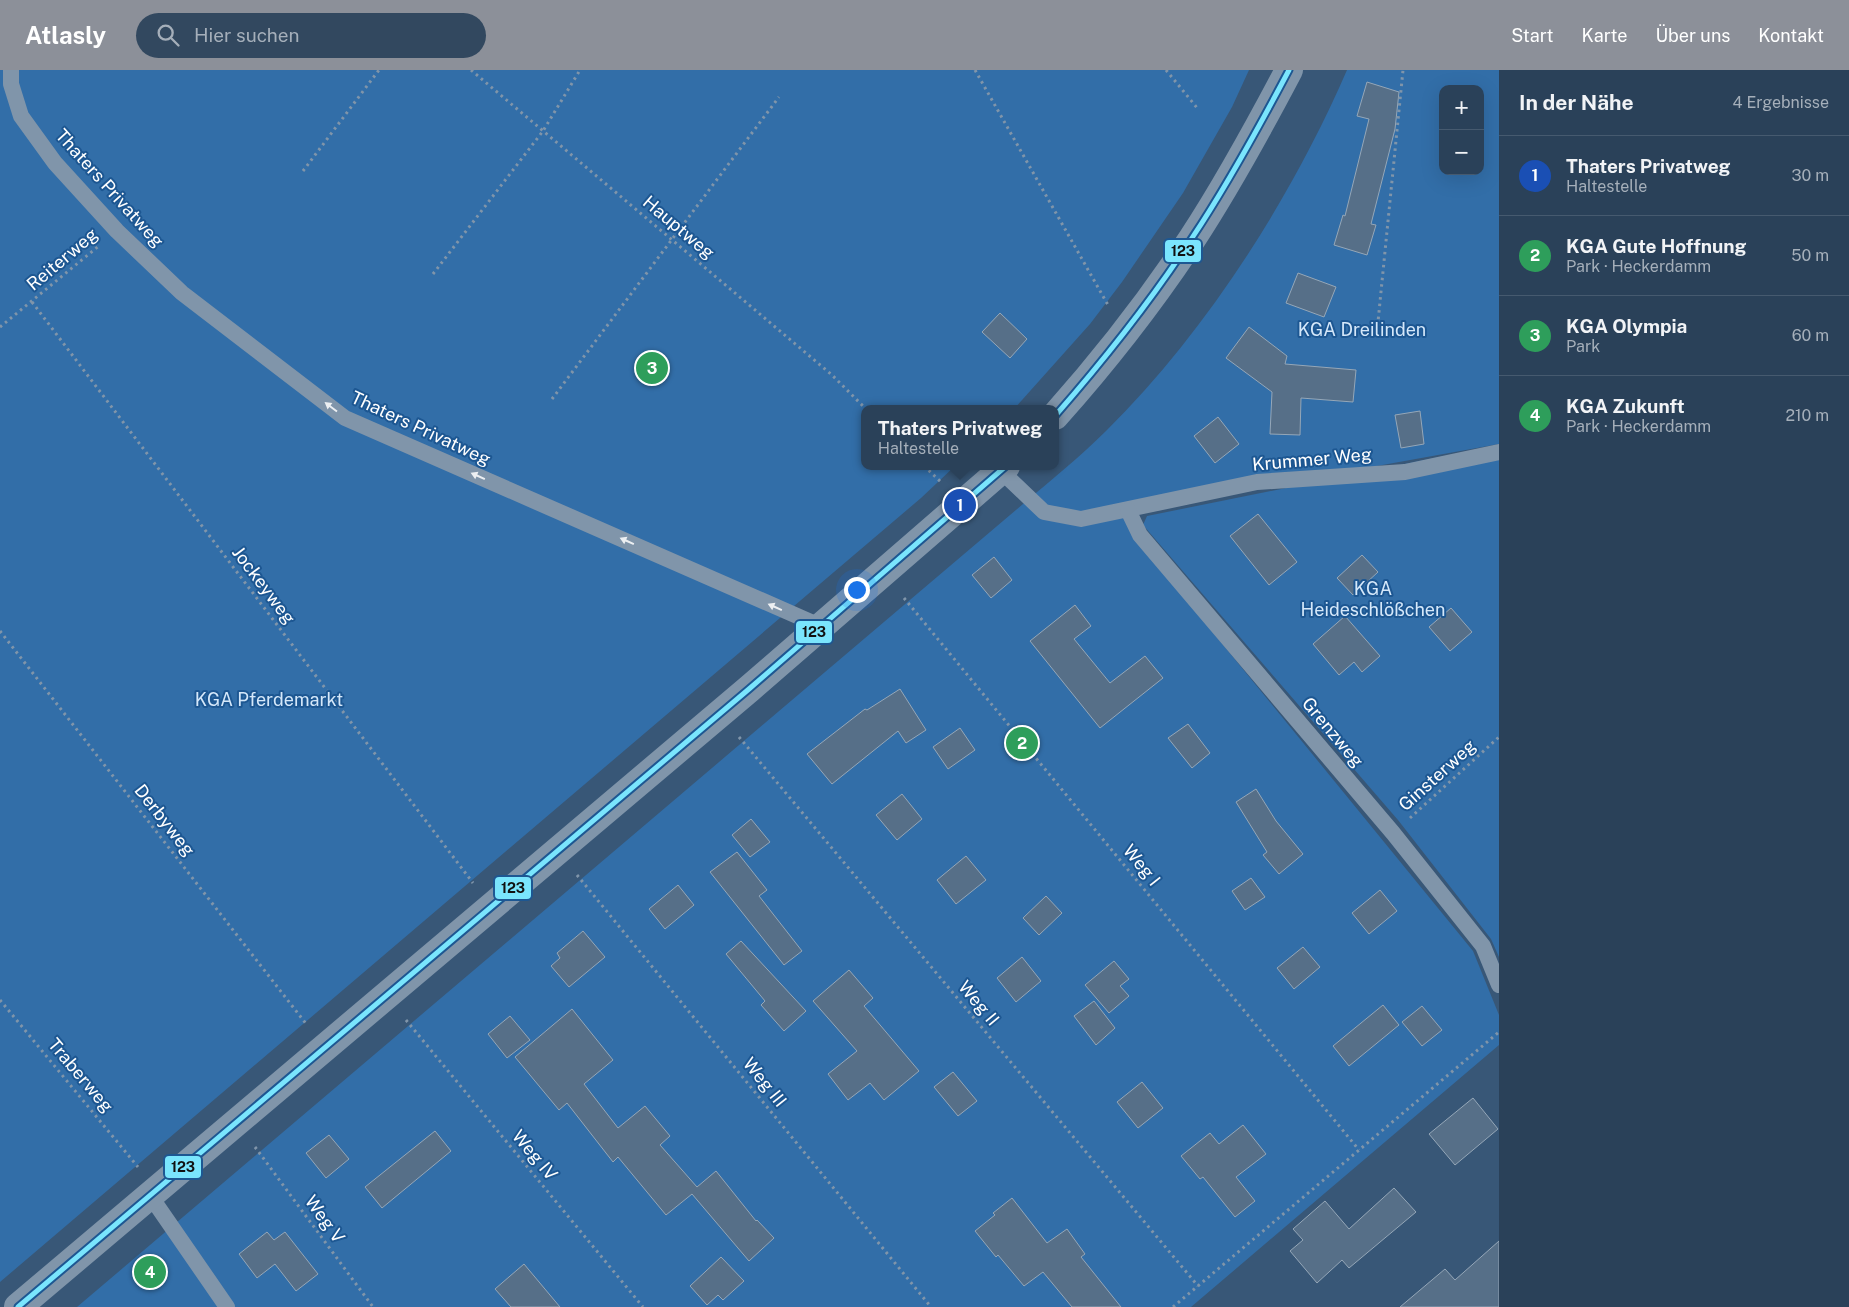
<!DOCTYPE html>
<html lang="de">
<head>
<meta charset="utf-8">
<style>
	body { margin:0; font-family:"Public Sans",sans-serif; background:#32485f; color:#f1f3f6 }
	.controls { position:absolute; right:15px; top:15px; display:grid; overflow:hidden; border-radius:10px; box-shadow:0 5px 20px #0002 }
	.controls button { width:45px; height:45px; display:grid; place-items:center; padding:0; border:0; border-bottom:1px solid #465a6f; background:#2a4159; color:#f1f3f6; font:25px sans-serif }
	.you { position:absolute; left:856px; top:519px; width:18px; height:18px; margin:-12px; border:4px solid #fff; border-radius:50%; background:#1a73e8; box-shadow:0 0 0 8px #1a73e833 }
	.badge { display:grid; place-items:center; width:32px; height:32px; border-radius:50%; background:#8c9099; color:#fff; font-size:16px; font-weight:700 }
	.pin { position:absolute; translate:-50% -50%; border:2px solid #fff; box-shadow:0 1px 5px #0006 }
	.popup { position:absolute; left:861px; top:335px; width:198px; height:65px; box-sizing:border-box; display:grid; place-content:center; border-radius:10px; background:#2a4159; filter:drop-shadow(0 1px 4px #0005); font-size:16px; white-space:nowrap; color:#a5afba }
	.popup b { font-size:19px; color:#f1f3f6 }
	.popup::after { content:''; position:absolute; left:50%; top:100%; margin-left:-10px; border:10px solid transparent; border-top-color:#2a4159 }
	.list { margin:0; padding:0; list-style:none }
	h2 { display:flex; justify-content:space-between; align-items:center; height:65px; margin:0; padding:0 20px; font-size:21px }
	h2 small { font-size:16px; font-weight:400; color:#a5afba }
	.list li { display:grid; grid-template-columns:32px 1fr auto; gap:15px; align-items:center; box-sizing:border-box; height:80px; padding:0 20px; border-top:1px solid #465a6f }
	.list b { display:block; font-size:19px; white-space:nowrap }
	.list p { margin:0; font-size:16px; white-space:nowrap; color:#a5afba }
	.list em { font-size:16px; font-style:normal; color:#a5afba }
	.icon { flex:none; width:28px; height:28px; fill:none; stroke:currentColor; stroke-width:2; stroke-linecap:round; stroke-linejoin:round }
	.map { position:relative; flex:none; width:1499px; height:1237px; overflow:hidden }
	header { display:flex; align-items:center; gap:30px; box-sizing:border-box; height:70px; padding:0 25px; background:#8c9099; color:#fff }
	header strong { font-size:24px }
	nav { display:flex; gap:28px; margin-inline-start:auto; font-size:18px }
	.search { width:350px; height:45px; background:#32485f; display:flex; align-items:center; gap:12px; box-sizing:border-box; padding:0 18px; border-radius:28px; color:#a5afba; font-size:19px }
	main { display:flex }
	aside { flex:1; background:#2a4159 }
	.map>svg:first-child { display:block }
	.green { fill:#326ea8; fill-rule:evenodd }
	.building { fill:#566f88; stroke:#95a7b8 }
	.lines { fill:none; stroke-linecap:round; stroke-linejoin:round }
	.path { stroke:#8095aa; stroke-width:3; stroke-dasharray:2.5 4; stroke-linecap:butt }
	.service { stroke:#8095aa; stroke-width:16 }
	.tertiary { stroke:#8095aa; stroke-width:28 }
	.bus-1-casing { stroke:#1d5792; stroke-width:9 }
	.bus-1 { stroke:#7ae5fd; stroke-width:5 }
	.oneway { fill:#eceff2 }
	.labels { text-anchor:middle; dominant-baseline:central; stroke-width:4; stroke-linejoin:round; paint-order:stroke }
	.street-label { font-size:18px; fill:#fff; stroke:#1d5792 }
	.park-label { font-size:18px; fill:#d5e8fa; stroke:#1d5792 }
	.line-badge { stroke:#1d5792; stroke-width:2 }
	.pale-badge-label { font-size:14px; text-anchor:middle; font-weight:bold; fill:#111 }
</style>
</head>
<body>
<header>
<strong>Atlasly</strong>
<div class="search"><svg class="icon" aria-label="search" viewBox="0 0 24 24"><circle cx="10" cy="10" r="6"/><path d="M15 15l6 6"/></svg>Hier suchen</div>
<nav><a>Start</a><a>Karte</a><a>Über uns</a><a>Kontakt</a></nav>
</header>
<main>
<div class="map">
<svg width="1499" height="1237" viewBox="0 0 1499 1237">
	<rect width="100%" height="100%" fill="#385777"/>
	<g class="green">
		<polygon points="0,0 1249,0 1232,37 1183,123 1122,212 1090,254 1014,339 865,339 865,396 955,396 921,428 0,1212"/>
		<path d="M1347 0H1499V374L1126 441 1131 462 1473 881 1499 945V975L1191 1237H77L1023 434C1051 410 1080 387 1106 361 1206 262 1291 129 1347 0ZM1443 19H1480V101H1443Z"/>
		<polygon points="1499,375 1499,887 1491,869 1398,750 1143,455 1147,446"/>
	</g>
	<g class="building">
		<polygon points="1367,12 1399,22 1395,59 1371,154 1376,155 1367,185 1334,175 1343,145 1345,146 1369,49 1357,46"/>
		<polygon points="1298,203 1336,217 1324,247 1286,233"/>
		<polygon points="1000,243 1027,269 1010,288 982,262"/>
		<polygon points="1249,257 1287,286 1285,294 1356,300 1353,332 1301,328 1300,365 1270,364 1272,322 1226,288"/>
		<polygon points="1420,341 1424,374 1401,378 1395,345"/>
		<polygon points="1218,347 1239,374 1215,393 1194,366"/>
		<polygon points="1258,444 1297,492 1269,515 1230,466"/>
		<polygon points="1362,485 1378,502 1353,525 1337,508"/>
		<polygon points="994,487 1012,510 991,528 972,505"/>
		<polygon points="1075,535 1091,556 1074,569 1110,613 1145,586 1163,608 1100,658 1030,571"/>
		<polygon points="1451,538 1472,562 1450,581 1429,557"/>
		<polygon points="1345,546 1380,586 1362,602 1354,592 1339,605 1313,574"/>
		<polygon points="900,619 926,660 906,673 898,661 832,714 807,684 865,639 867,640"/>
		<polygon points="1188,654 1210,683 1192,698 1168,668"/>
		<polygon points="960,658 975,680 948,699 933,677"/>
		<polygon points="1256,719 1276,751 1303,784 1279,804 1263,785 1267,782 1236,732"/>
		<polygon points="902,724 922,749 897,770 876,745"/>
		<polygon points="751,749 770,772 750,787 732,765"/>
		<polygon points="737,782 767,820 759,826 802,881 784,895 710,802"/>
		<polygon points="966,786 986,810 956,834 937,810"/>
		<polygon points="1251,808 1265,827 1245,840 1232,821"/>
		<polygon points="678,815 694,835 665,859 649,839"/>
		<polygon points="1380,820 1397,841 1369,864 1352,843"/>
		<polygon points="1046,826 1062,843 1039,865 1023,848"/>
		<polygon points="583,861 605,887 569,917 551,896 560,888 557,883"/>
		<polygon points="741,871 806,941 784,961 761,935 765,931 726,884"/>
		<polygon points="1303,877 1320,897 1294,919 1277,898"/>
		<polygon points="1022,887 1041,911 1016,932 997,908"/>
		<polygon points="1114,891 1129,909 1120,916 1129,926 1109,943 1085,915"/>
		<polygon points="849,900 873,928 864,936 919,1001 884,1030 870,1013 848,1030 828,1004 857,981 813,931"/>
		<polygon points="1094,931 1115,958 1096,975 1074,946"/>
		<polygon points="1383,935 1399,955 1349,996 1333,976"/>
		<polygon points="1422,936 1442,960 1422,976 1402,952"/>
		<polygon points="572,939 613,990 584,1014 618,1058 645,1036 670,1066 660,1075 697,1117 716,1101 756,1151 757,1150 774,1168 749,1191 692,1124 666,1145 618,1087 613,1092 567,1033 559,1040 515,987"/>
		<polygon points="510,946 530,970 507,988 488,964"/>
		<polygon points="953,1002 977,1031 958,1046 934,1017"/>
		<polygon points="1142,1012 1163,1038 1138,1058 1117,1032"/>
		<polygon points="1473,1028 1498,1059 1455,1095 1429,1064"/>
		<polygon points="1243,1055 1266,1084 1236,1107 1255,1131 1235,1147 1203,1107 1200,1109 1181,1086 1210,1063 1219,1074"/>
		<polygon points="435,1061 451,1081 382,1138 365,1117"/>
		<polygon points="329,1065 349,1089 326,1108 306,1083"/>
		<polygon points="1394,1118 1416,1142 1349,1198 1342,1190 1317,1213 1290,1181 1303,1170 1293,1159 1325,1131 1349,1159"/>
		<polygon points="1012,1128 1047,1173 1067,1159 1085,1184 1081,1187 1121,1237 1072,1237 1043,1202 1024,1216 998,1185 996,1187 975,1161 995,1145 993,1143"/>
		<polygon points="267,1162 274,1170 285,1162 318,1204 296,1221 275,1194 257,1208 239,1184"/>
		<polygon points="1499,1171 1499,1237 1400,1237 1445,1199 1455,1210"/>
		<polygon points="721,1187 744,1211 723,1230 718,1225 707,1235 690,1216"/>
		<polygon points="524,1194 560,1237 511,1237 495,1219"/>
	</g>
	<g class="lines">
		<g class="path">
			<polyline points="471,0 832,305 866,339"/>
			<polyline points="975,0 1108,235"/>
			<polyline points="1166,0 1198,39"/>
			<polyline points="303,101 379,0"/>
			<polyline points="433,204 543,61 580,0"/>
			<polyline points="32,232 473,813"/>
			<polyline points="0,257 100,175"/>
			<polyline points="1377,262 1403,0"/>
			<polyline points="552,329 779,27"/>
			<polyline points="924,396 942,413"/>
			<polyline points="904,528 1359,1080"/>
			<polyline points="0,561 307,955"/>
			<polyline points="739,667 1198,1216"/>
			<polyline points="1410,748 1499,667"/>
			<polyline points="577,805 931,1237"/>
			<polyline points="0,930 138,1097"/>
			<polyline points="406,950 643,1237"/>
			<polyline points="255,1077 373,1237"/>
			<polyline points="1173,1237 1499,962"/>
		</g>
		<g class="service">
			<polyline points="11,0 11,14 21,46 55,93 117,161 182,223 345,348 820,556"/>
			<polyline points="1001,401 1044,442 1081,449 1257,412 1405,402 1499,382"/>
			<polyline points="1128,440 1140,465 1393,763 1483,876 1499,915"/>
			<polyline points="149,1124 227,1237"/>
		</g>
		<g class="tertiary">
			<path d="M1055 346C1105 290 1151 231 1192 169 1228 114 1259 57 1289 0"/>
			<polyline points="18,1237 749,619 1006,396"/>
		</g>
		<defs>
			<g id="bus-1">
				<path d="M1055 346C1104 290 1151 231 1192 168 1228 114 1259 57 1289 0"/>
				<polyline points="18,1237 749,619 1006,396"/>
			</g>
		</defs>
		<use href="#bus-1" class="bus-1-casing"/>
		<use href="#bus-1" class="bus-1"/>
	</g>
	<defs><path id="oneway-solid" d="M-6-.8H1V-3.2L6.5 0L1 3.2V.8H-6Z" transform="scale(1.25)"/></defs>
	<g class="oneway">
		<use href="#oneway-solid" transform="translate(331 337) rotate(-143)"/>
		<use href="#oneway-solid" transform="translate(478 406) rotate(-156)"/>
		<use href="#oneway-solid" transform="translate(627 471) rotate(-156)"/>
		<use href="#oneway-solid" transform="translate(775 537) rotate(-156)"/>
	</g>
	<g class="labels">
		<g class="street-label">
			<text transform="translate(110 118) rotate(48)">Thaters Privatweg</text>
			<text transform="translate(679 157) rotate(40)">Hauptweg</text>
			<text transform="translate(62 189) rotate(-40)">Reiterweg</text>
			<text transform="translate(421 358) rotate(25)">Thaters Privatweg</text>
			<text transform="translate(1312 389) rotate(-5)">Krummer Weg</text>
			<text transform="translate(264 515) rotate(53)">Jockeyweg</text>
			<text transform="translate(1333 662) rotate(50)">Grenzweg</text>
			<text transform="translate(1437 705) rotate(-42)">Ginsterweg</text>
			<text transform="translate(165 750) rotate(52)">Derbyweg</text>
			<text transform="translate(1142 795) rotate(51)">Weg I</text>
			<text transform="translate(979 933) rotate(50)">Weg II</text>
			<text transform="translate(81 1005) rotate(50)">Traberweg</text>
			<text transform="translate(765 1012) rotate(51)">Weg III</text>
			<text transform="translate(535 1085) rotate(50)">Weg IV</text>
			<text transform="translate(325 1149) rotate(54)">Weg V</text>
		</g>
		<g class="park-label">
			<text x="1362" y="259">KGA Dreilinden</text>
			<text x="1373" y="518">KGA<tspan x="1373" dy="21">Heideschlößchen</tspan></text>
			<text x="269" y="629">KGA Pferdemarkt</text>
		</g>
	</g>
	<g class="line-badge">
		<rect x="1164" y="169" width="38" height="24" rx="5" fill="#7ae5fd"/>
		<rect x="795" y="550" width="38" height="24" rx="5" fill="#7ae5fd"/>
		<rect x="494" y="806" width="38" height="24" rx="5" fill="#7ae5fd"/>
		<rect x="164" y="1085" width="38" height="24" rx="5" fill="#7ae5fd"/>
	</g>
	<g class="pale-badge-label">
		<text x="1183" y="186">123</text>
		<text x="814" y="567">123</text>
		<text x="513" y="823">123</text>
		<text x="183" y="1102">123</text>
	</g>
</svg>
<div class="controls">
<button>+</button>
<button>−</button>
</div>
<div class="you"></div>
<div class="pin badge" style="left:960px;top:435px;background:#1a4fb4">1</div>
<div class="popup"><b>Thaters Privatweg</b>Haltestelle</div>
<div class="pin badge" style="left:1022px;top:673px;background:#2e9e5b">2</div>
<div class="pin badge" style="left:652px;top:298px;background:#2e9e5b">3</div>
<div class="pin badge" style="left:150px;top:1202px;background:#2e9e5b">4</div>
</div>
<aside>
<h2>In der Nähe<small>4 Ergebnisse</small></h2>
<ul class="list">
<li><span class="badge" style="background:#1a4fb4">1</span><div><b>Thaters Privatweg</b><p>Haltestelle</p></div><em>30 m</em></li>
<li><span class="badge" style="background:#2e9e5b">2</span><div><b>KGA Gute Hoffnung</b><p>Park · Heckerdamm</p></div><em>50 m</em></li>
<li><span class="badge" style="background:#2e9e5b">3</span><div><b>KGA Olympia</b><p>Park</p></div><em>60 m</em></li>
<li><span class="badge" style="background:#2e9e5b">4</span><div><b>KGA Zukunft</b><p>Park · Heckerdamm</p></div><em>210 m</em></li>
</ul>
</aside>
</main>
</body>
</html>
